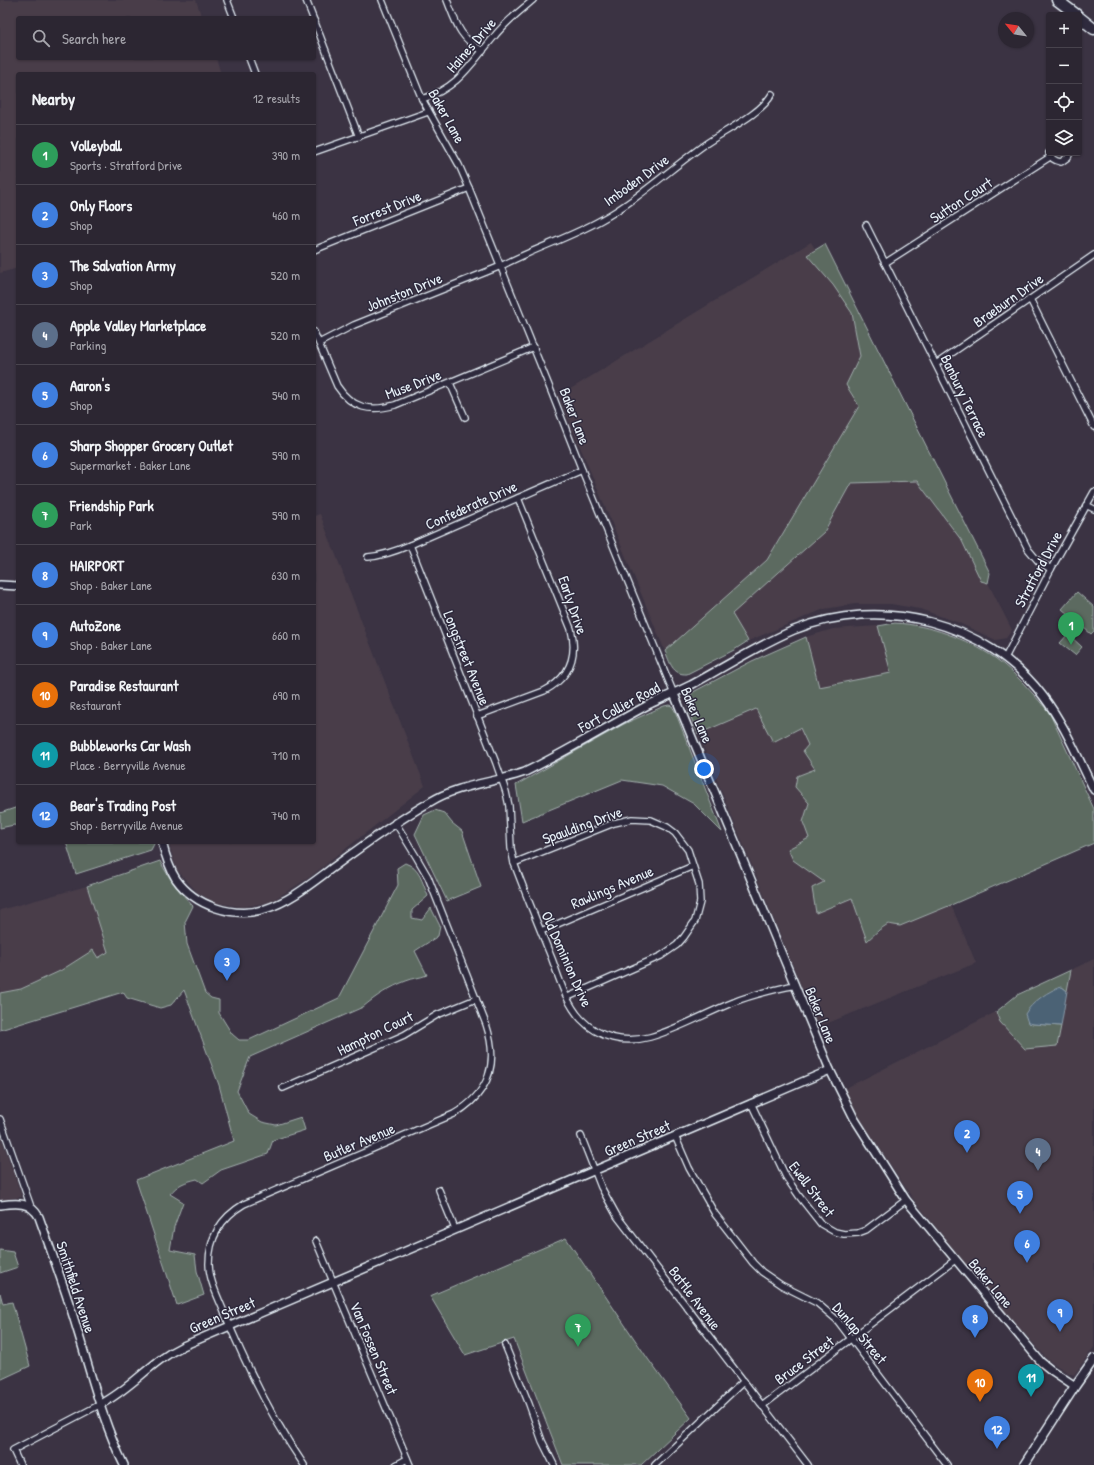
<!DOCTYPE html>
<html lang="en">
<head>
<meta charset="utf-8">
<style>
	body { margin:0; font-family:"Patrick Hand",sans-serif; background:#38323e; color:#f1f3f6 }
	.controls { position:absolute; right:12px; top:12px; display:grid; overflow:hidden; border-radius:4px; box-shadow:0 1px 3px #0004 }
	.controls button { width:36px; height:36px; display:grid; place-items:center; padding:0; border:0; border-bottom:1px solid #48434d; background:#2c2632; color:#f1f3f6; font:20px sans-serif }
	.compass { position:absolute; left:998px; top:12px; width:36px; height:36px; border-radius:50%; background:#2c2632; box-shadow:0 1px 3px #0004; rotate:300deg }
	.you { position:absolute; left:704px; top:769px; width:14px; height:14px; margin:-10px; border:3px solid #fff; border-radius:50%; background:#1a73e8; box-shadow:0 0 0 6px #1a73e833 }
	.badge { display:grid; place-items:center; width:26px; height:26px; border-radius:50%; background:#95b2f1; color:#fff; font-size:13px; font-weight:700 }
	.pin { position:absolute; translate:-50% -33px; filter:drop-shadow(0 1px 2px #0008) }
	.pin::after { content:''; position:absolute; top:21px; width:14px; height:12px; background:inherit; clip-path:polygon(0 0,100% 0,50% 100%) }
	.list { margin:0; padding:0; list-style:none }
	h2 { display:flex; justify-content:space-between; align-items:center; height:52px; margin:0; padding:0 16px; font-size:17px }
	h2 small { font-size:13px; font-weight:400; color:#a6a5ac }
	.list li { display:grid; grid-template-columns:26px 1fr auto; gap:12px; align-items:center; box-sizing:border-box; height:60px; padding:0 16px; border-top:1px solid #48434d }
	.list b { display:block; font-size:15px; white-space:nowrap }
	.list p { margin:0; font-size:13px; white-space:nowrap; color:#a6a5ac }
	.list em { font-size:13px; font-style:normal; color:#a6a5ac }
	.icon { flex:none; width:22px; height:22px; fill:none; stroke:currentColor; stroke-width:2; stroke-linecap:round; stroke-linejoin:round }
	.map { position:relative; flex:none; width:1094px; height:1465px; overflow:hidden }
	.search { position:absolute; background:#2c2632; box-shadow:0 1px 3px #0004; left:16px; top:16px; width:300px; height:44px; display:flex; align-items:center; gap:10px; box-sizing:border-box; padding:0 14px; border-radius:4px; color:#a6a5ac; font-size:15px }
	.panel { position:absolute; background:#2c2632; box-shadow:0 1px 3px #0004; left:16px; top:72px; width:300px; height:772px; border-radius:4px }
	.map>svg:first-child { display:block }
	.built { fill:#493e4a }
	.green { fill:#5c6a61; stroke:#a2aeac }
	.water { fill:#4b6275; stroke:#8a9ba9 }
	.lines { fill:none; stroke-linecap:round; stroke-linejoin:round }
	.minor-casing { stroke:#e8f1f8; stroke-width:8 }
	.tertiary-casing { stroke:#e8f1f8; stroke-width:10 }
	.primary-casing { stroke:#e8f1f8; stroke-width:11 }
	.motorway-casing { stroke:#e8f1f8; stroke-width:13 }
	.minor { stroke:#2f2a3d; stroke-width:5.5 }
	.tertiary { stroke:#2f2a3d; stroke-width:7 }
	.primary { stroke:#2f2a3d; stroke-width:8 }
	.motorway { stroke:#2f2a3d; stroke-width:10 }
	.labels { text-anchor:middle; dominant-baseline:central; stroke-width:3; stroke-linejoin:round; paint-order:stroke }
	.street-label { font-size:15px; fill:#e8f1f8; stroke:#2f2a3d }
</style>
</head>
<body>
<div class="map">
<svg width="1094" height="1465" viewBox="0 0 1094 1465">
	<rect width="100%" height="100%" fill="#3b3343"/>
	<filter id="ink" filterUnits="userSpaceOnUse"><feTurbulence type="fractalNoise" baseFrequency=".025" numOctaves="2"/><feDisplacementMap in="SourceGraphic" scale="8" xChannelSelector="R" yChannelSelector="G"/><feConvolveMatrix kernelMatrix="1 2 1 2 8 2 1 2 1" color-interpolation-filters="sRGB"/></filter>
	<g filter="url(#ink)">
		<g class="built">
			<polygon points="0,0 196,0 202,18 18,18 18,58 216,58 221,74 18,74 18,268 0,273"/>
			<polygon points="811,242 852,313 860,356 846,385 859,406 767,560 665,651 559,396"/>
			<polygon points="917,481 962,541 981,581 988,583 1012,630 1006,638 996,640 957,622 920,609 891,604 855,604 824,609 748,641 731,614 824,532 851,483"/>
			<polygon points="320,514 425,786 310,877 270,902 243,907 216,903 198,893 177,870 168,842 314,842 314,516"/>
			<polygon points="878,626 892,673 819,687 806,637 833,629"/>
			<polygon points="756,709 800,728 808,745 803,752 815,769 809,803 803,822 809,838 793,860 824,882 816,913 852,898 867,941 888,924 900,926 951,905 976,963 818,1027 698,734"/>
			<polygon points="87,886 108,952 98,958 93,950 60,971 21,989 0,993 0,910"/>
			<polygon points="1094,959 1094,1347 1074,1375 1067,1372 1048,1360 989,1293 911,1196 854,1109 844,1089 996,1012 1000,1022 1057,1046 1071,970"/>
			<polygon points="0,1134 22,1197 0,1200"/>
		</g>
		<g class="green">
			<path d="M825 244 990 573 988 583 981 581 962 541 917 481 851 483 824 532 732 614 748 641 734 650 687 674C672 675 670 662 665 651L767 560 859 406 846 385 860 356 852 313 833 285 807 255Z"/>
			<polygon points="1077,592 1094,607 1094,631 1091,634 1062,609"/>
			<path d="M895 623C930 625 965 638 995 658 1015 672 1032 693 1049 712L1094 809V843L951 905 900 926 888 924 879 930 867 941 852 898 816 913 812 888 824 882 793 860 788 849 809 838 803 822 809 803 795 787 797 776 815 769 803 751 808 745 800 728 773 742 756 709 698 734C693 720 680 702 695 691L752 661 806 637 819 687 891 673 878 626Z"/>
			<polygon points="1068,634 1082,647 1075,655 1060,643"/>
			<polygon points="669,705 672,706 675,711 722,832 694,804 662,786 622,780 522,821 516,785 624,724 664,706"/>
			<polygon points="18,807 18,826 14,825 0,828 0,813"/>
			<polygon points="435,810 444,813 452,823 462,831 481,887 447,901 415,834 424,815"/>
			<polygon points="66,842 155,842 151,850 76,874"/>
			<path d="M160 861C169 879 180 892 193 906L185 922 187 944 205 993 211 998 219 1000V1013L232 1034 239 1040H249L339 998 398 885 397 868 405 863C420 868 422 882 428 896L412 910V918L422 920 431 908 440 926 438 936 415 951 427 975C420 978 413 978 406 981 390 987 376 996 363 1007L250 1057 237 1091 249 1114 262 1122 276 1125 301 1117 305 1130 273 1140 268 1154 221 1170 203 1183 197 1179C185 1182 178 1184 170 1194L183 1202 174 1227 170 1250 195 1255 197 1271 204 1295 177 1305 136 1180 234 1141 219 1085 184 990 171 1005 160 1008 127 998 123 992 0 1030V993L21 989 60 971 93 950 98 958 108 952 87 886Z"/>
			<polygon points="1071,970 1067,991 1062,987 1028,1023 1034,1024 1061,1026 1057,1046 1025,1049 1000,1022 996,1012 1017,995"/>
			<polygon points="566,1238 648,1359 691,1418 641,1465 563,1465 514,1339 465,1355 430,1296"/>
			<polygon points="0,1250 13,1252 18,1267 0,1273"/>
			<polygon points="0,1293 3,1304 12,1302 30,1366 0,1380"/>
		</g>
		<path class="water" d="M1062 987 1067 991 1061 1026 1034 1024 1028 1023 1025 1014C1031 1003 1050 989 1062 987Z"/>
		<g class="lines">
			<defs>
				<g id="minor">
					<polyline points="227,0 234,18"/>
					<polyline points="306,0 313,18"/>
					<polyline points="382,0 422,99 459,165 469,188 551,391 582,470 674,694"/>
					<path d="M447 0C456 23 460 39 483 51"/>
					<polyline points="314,20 359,137"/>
					<polyline points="249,58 255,74"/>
					<path d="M422 99C458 88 470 65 493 38 504 23 519 12 533 0"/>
					<polyline points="314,152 428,112"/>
					<path d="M1049 153C1051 159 1055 161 1061 162L1068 157 1070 153"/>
					<polyline points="866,225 1028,549 1039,562 1051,569"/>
					<polyline points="314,250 469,188"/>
					<polyline points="885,263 1050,157"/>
					<polyline points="1030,299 1094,427"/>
					<path d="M314 332 337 386C352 409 371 412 395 405L534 347"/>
					<path d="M319 343 354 325 501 266C533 249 569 238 601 220 639 199 671 168 707 143 726 130 761 114 772 94"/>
					<polyline points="936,364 1094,255"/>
					<polyline points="450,383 465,417"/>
					<polyline points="1086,505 1094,509"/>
					<path d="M410 545 496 763 506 792 509 806 511 848 514 863C526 895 539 927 552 959 559 978 566 1003 581 1019 599 1038 624 1044 650 1037 679 1029 706 1013 734 1002 753 994 774 990 795 985"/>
					<path d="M368 557C383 556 396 551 410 545L582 470"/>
					<polyline points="1005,658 1051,569 1094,492"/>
					<path d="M477 716 544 691C569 678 578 657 571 629L518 498"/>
					<polyline points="514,863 614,823 632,819 651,820 667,827 675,833 688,850 699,884 700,902 695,921 684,937 677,945 661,956 568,997"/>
					<polyline points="541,931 693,866"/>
					<polyline points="283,1088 404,1035 437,1015 476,999"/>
					<polyline points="751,1103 786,1177 799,1196 821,1224 835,1232 844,1234 858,1233 866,1230 906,1200"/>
					<polyline points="0,1119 31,1207"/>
					<polyline points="581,1136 601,1187 617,1216 808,1465"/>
					<polyline points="675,1136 689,1168 715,1214 753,1263 762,1272 781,1285 817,1303 837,1320 947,1465"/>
					<polyline points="439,1190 455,1229"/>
					<polyline points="316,1241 410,1465"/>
					<polyline points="505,1345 529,1404 542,1441 554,1465"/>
					<polyline points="762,1406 955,1260"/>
					<polyline points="20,1465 13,1450 101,1404"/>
					<path d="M304 1465C271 1417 246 1366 224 1312 218 1297 209 1280 209 1264 209 1237 222 1217 244 1204L454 1114C490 1093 499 1063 486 1024L428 877 417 858 395 822"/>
					<polyline points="396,1465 407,1459"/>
					<polyline points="655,1465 744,1381"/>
				</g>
				<g id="tertiary">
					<polyline points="0,585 18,586"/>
					<polyline points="674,694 830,1070 854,1118 906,1200 1041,1362 1051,1370 1075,1386"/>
					<path d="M162 842C165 854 169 868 176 879 195 906 234 919 265 909 291 901 313 882 335 866 366 843 397 821 430 802 459 784 494 783 525 772 568 751 608 726 650 704 663 698 677 692 691 685 725 667 758 645 794 630 881 595 986 621 1043 696 1065 725 1078 758 1094 790"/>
					<path d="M0 1205C16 1203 30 1201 39 1217 52 1254 66 1291 77 1329 91 1374 103 1423 124 1465"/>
					<path d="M101 1404C132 1388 151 1361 183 1346L830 1070"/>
				</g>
				<polyline id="primary" points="1024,1465 1075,1386 1094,1359"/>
				<g id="motorway">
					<polyline points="1057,0 1077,15"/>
					<polyline points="1079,17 1094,29"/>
				</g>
			</defs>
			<use href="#minor" class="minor-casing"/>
			<use href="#tertiary" class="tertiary-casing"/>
			<use href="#primary" class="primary-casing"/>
			<use href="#motorway" class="motorway-casing"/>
			<use href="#minor" class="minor"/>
			<use href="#tertiary" class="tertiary"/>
			<use href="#primary" class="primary"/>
			<use href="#motorway" class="motorway"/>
		</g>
	</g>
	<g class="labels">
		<g class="street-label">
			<text transform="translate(471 45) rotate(-49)">Haines Drive</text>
			<text transform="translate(447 116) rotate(61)">Baker Lane</text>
			<text transform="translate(636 180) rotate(-36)">Imboden Drive</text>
			<text transform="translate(961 200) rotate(-33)">Sutton Court</text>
			<text transform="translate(387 208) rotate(-22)">Forrest Drive</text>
			<text transform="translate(404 292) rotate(-22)">Johnston Drive</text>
			<text transform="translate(1008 300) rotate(-35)">Braeburn Drive</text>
			<text transform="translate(413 384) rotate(-21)">Muse Drive</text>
			<text transform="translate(965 396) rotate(64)">Banbury Terrace</text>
			<text transform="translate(575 416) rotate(69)">Baker Lane</text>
			<text transform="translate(471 505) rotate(-24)">Confederate Drive</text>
			<text transform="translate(1038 569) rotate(-62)">Stratford Drive</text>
			<text transform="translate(573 605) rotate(71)">Early Drive</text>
			<text transform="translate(467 658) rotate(68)">Longstreet Avenue</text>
			<text transform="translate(619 707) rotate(-28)">Fort Collier Road</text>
			<text transform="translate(697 715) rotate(67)">Baker Lane</text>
			<text transform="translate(582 825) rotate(-20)">Spaulding Drive</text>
			<text transform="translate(612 887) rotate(-23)">Rawlings Avenue</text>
			<text transform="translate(567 959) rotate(66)">Old Dominion Drive</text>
			<text transform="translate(821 1015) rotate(68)">Baker Lane</text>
			<text transform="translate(375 1033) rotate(-26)">Hampton Court</text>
			<text transform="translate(637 1138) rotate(-23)">Green Street</text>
			<text transform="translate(359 1142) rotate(-23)">Butler Avenue</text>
			<text transform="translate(812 1189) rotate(53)">Ewell Street</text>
			<text transform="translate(991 1283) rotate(50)">Baker Lane</text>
			<text transform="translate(76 1287) rotate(72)">Smithfield Avenue</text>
			<text transform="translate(695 1298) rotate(53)">Battle Avenue</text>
			<text transform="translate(222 1315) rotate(-23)">Green Street</text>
			<text transform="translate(860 1333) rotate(50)">Dunlap Street</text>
			<text transform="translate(374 1348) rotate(67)">Van Fossen Street</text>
			<text transform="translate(804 1360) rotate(-37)">Bruce Street</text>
		</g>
	</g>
</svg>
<div class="controls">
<button>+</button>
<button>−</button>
<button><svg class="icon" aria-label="locate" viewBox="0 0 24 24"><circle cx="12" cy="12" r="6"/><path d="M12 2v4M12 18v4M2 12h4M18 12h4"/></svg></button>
<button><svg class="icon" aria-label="layers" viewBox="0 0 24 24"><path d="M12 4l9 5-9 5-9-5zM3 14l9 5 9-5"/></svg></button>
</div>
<svg class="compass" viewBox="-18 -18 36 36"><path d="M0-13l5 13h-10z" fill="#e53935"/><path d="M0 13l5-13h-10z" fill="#a6a5ac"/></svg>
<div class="you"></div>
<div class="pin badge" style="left:1071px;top:645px;background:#2e9e5b">1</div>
<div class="pin badge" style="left:967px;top:1153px;background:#3f7fe0">2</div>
<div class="pin badge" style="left:227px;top:981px;background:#3f7fe0">3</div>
<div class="pin badge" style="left:1038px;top:1171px;background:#5c6f8a">4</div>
<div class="pin badge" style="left:1020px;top:1214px;background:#3f7fe0">5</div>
<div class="pin badge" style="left:1027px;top:1263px;background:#3f7fe0">6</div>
<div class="pin badge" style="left:578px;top:1347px;background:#2e9e5b">7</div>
<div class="pin badge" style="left:975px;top:1338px;background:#3f7fe0">8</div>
<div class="pin badge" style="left:1060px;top:1332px;background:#3f7fe0">9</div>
<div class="pin badge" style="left:980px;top:1402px;background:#e8710a">10</div>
<div class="pin badge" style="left:1031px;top:1397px;background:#0f9aa8">11</div>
<div class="pin badge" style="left:997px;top:1449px;background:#3f7fe0">12</div>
<div class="search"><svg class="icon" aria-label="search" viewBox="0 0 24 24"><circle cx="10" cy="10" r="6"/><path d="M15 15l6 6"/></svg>Search here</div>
<section class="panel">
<h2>Nearby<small>12 results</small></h2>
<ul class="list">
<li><span class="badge" style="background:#2e9e5b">1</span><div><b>Volleyball</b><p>Sports · Stratford Drive</p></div><em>390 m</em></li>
<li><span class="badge" style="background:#3f7fe0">2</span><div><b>Only Floors</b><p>Shop</p></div><em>460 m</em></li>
<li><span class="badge" style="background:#3f7fe0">3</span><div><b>The Salvation Army</b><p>Shop</p></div><em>520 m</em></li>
<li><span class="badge" style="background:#5c6f8a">4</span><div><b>Apple Valley Marketplace</b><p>Parking</p></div><em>520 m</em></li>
<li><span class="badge" style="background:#3f7fe0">5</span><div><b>Aaron's</b><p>Shop</p></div><em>540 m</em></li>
<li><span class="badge" style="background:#3f7fe0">6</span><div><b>Sharp Shopper Grocery Outlet</b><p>Supermarket · Baker Lane</p></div><em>590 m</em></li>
<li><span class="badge" style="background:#2e9e5b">7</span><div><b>Friendship Park</b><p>Park</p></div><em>590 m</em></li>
<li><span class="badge" style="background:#3f7fe0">8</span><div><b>HAIRPORT</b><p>Shop · Baker Lane</p></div><em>630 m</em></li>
<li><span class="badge" style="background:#3f7fe0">9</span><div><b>AutoZone</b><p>Shop · Baker Lane</p></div><em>660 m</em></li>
<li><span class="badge" style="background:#e8710a">10</span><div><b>Paradise Restaurant</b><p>Restaurant</p></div><em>690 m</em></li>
<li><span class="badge" style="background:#0f9aa8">11</span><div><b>Bubbleworks Car Wash</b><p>Place · Berryville Avenue</p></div><em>710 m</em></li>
<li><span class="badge" style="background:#3f7fe0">12</span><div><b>Bear's Trading Post</b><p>Shop · Berryville Avenue</p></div><em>740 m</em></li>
</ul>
</section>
</div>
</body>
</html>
